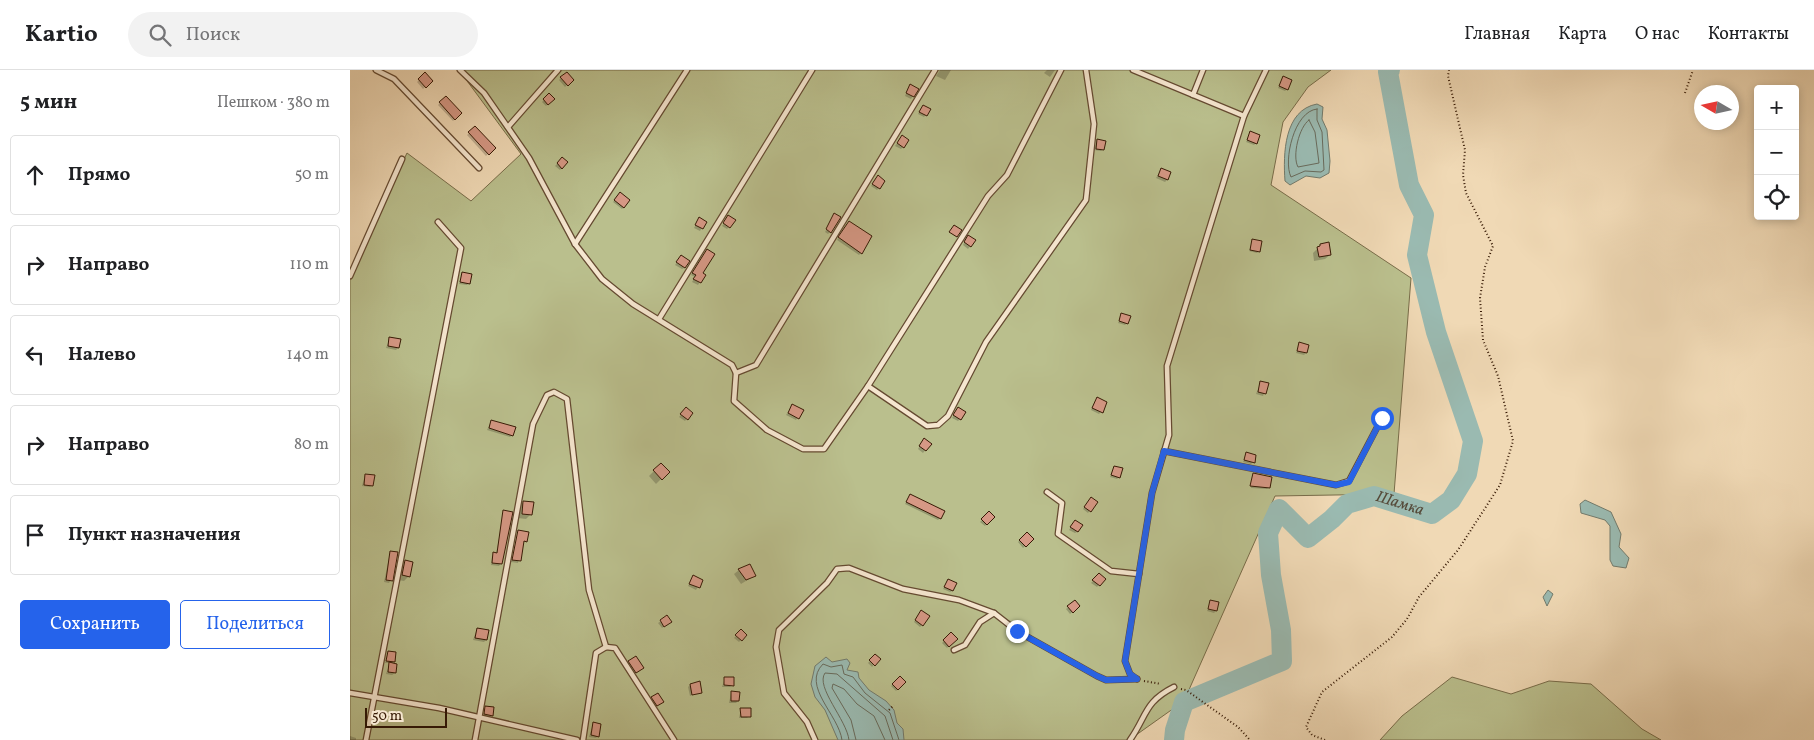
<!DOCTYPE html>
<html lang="ru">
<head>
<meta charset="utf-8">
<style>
	body { margin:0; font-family:Vollkorn,serif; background:#f2f2f2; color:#202124 }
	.controls { position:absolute; right:15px; top:15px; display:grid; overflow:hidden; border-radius:5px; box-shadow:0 2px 8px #0003 }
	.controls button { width:45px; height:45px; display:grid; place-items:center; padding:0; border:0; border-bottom:1px solid #e0e0e0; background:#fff; color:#202124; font:25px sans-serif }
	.compass { position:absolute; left:1344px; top:15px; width:45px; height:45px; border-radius:50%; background:#fff; box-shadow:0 2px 8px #0003; rotate:279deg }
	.scale { position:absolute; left:15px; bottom:12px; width:82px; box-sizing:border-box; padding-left:5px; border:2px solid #371a05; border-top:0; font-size:14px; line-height:18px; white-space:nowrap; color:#371a05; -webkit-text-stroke:4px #f5e6cf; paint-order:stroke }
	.stop { position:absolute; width:15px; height:15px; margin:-11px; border:4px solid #2563eb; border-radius:50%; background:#fff }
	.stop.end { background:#2563eb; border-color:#fff; box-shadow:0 1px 5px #0008 }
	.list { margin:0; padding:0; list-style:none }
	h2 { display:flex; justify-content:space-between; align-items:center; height:65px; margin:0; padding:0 20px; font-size:21px }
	h2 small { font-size:16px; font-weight:400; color:#757577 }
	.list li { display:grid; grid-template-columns:32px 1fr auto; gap:15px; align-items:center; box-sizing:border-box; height:80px; margin:0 10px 10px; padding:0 10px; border:1px solid #e0e0e0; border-radius:5px }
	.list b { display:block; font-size:19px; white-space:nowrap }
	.list em { font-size:16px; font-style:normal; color:#757577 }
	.actions { display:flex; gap:10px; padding:15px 20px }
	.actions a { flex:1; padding:11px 0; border:1px solid #2563eb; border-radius:5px; text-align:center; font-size:18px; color:#2563eb }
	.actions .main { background:#2563eb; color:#fff }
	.icon { flex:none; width:28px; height:28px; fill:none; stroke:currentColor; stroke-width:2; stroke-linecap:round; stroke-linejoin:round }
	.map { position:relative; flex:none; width:1464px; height:670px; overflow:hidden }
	header { display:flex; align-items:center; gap:30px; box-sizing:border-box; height:70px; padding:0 25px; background:#fff; border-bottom:1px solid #e0e0e0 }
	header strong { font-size:24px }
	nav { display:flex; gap:28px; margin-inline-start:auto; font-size:18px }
	.search { width:350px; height:45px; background:#f2f2f2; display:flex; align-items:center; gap:12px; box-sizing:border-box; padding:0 18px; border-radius:28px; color:#757577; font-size:19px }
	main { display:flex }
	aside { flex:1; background:#fff }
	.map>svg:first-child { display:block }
	.green { fill:#babf8d; stroke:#786c49 }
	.water { fill:#9abab1; stroke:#727a6c }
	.shadow { fill:#0003 }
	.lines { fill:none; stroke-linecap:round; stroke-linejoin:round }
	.shore { stroke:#686a5b; stroke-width:1 }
	.river { stroke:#9abab1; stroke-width:20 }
	.building { fill:#d69885; stroke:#371a05 }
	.lane-casing { stroke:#654a31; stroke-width:7 }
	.path { stroke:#371a05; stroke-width:2; stroke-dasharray:1 2.5; stroke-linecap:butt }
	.lane { stroke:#f5e6cf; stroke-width:4.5 }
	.route { stroke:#2563eb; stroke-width:6 }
	.labels { text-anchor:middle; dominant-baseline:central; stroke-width:5; stroke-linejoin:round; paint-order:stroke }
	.water-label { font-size:16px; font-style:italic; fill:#554a39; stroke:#f5e6cf }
</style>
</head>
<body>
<header>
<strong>Kartio</strong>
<div class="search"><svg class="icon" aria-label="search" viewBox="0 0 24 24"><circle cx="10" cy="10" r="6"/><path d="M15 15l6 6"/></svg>Поиск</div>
<nav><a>Главная</a><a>Карта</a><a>О нас</a><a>Контакты</a></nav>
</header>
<main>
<aside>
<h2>5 мин<small>Пешком · 380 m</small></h2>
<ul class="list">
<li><svg class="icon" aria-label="ahead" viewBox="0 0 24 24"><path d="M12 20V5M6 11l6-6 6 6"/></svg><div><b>Прямо</b></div><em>50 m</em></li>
<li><svg class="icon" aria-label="right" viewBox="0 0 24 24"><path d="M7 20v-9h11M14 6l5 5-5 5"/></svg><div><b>Направо</b></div><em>110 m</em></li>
<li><svg class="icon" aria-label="left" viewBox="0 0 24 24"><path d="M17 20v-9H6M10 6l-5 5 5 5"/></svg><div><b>Налево</b></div><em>140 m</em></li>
<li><svg class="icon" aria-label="right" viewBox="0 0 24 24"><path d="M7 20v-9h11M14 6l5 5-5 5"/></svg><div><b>Направо</b></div><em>80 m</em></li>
<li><svg class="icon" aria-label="arrive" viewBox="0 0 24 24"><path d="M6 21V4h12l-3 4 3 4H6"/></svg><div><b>Пункт назначения</b></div></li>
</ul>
<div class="actions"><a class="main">Сохранить</a><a>Поделиться</a></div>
</aside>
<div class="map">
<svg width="1464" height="670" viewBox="0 0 1464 670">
	<rect width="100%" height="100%" fill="#f0d9b5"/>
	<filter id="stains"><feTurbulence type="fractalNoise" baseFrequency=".004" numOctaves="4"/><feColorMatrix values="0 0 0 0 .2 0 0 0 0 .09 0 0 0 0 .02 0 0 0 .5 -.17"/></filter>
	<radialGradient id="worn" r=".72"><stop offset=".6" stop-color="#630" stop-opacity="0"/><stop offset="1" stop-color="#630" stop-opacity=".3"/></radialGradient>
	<g class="green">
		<polygon points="109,0 981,0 958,17 933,52 921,115 1061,208 1044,424 925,426 834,631 779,670 0,670 0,200 57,83 121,131 171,84"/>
		<polygon points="1102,607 1161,624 1199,611 1241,614 1292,659 1311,670 1030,670 1052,646"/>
	</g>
	<g class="water">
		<path d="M967 34 973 37 972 49 977 60 980 91 979 103 970 108 956 106 940 115 935 111C933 84 934 40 967 34Z"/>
		<polygon points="1235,430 1261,442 1271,464 1269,477 1279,488 1276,498 1263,496 1260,490 1260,456 1255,450 1231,443 1230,434"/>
		<polygon points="1198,520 1203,524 1197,536 1193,527"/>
		<polygon points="476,587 482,592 497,589 500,593 497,600 508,602 509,608 519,620 536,631 544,640 547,653 553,659 554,670 488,670 475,640 465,627 461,614 465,596"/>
	</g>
	<g class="shadow">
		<polygon points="590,0 601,0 595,10 586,6"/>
		<polygon points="697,0 705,0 700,7 694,3"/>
		<polygon points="216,3 222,10 215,17 209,10"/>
		<polygon points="75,4 81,11 73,19 67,12"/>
		<polygon points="933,8 937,19 935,21 928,18"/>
		<polygon points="558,18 567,19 561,29 555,26"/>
		<polygon points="199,25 203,29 196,36 192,32"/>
		<polygon points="96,27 111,43 103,51 88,35"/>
		<polygon points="571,38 579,39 574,47 568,44"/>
		<polygon points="125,58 144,78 136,86 117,65"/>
		<polygon points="901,63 906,73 904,75 896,72"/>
		<polygon points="550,69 553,77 551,79 545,76"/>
		<polygon points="747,71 753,79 751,81 744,80"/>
		<polygon points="212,89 217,93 210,100 205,96"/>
		<polygon points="811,100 817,110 815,112 806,108"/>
		<polygon points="526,109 529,118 527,120 521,116"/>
		<polygon points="268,126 279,131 272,139 263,132"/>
		<polygon points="483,147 480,162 478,164 475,162"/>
		<polygon points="377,149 379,157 377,159 372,156"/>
		<polygon points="348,151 355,152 350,161 344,158"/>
		<polygon points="497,154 511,183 509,185 487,170"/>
		<polygon points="616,169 624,171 618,179 613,175"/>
		<polygon points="903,171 909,181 907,183 899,181"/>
		<polygon points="971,175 980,185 975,189 964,191 963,183"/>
		<polygon points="355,183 351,203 354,205 348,215 342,212 345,207 341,205"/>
		<polygon points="329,189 334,198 332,199 325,195"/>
		<polygon points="112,203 119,213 117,215 109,214"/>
		<polygon points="772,245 777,253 775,255 768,253"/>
		<polygon points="40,268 48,278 46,280 36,278"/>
		<polygon points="950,274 956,283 954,285 946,283"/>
		<polygon points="911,312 918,314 913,326 906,324"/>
		<polygon points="745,331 751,342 749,344 741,340"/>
		<polygon points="441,338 452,341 446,350 436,345"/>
		<polygon points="336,339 341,343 335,351 329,347"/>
		<polygon points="607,341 610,349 608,351 602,348"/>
		<polygon points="141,352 162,365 160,367 137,360"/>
		<polygon points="572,372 580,374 573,383 568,379"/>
		<polygon points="896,384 903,392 901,394 893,392"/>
		<polygon points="311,394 318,402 306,414 299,406"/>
		<polygon points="764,397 769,407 767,409 760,407"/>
		<polygon points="903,404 919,417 917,419 901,418"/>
		<polygon points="15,405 22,415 20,417 12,416"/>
		<polygon points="560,425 590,448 588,450 555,434"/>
		<polygon points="739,430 746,432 738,443 733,439"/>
		<polygon points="174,432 181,444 176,449 168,448 169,437"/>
		<polygon points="154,442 151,493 149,496 141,495 142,486 146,484"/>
		<polygon points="639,443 643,447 635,456 630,452"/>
		<polygon points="723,454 727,462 725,463 719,460"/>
		<polygon points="168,461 176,471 172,473 168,493 161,492"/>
		<polygon points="677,463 683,469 673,478 668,472"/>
		<polygon points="40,483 41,510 39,513 34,512"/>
		<polygon points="55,492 59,506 54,511 48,510 50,496"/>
		<polygon points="389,500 404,506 391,514 384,504"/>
		<polygon points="749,505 754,509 747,517 741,513"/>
		<polygon points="343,507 352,510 346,520 338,516"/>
		<polygon points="598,510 602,521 600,522 593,519"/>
		<polygon points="725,532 729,536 720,544 716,539"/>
		<polygon points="861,532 866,541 864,543 857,541"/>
		<polygon points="569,544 572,555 570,557 564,552"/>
		<polygon points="317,547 318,554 312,558 308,553"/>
		<polygon points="127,559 136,570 134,572 123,570"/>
		<polygon points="391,560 396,565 389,572 384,568"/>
		<polygon points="601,564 606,569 597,578 592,573"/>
		<polygon points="38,582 44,592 41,594 45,603 42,605 36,604 40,593 35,593"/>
		<polygon points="525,585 529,589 522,597 518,593"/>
		<polygon points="279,592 292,598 281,607 274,596"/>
		<polygon points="375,608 382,615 380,617 372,617"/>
		<polygon points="550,608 554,612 546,621 541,616"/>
		<polygon points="340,615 351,622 340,626 338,617"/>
		<polygon points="381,623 388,631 386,633 379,633"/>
		<polygon points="302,628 310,634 305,637 300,630"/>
		<polygon points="136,637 143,638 139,648 133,646"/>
		<polygon points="391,639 399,646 397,648 389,648"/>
		<polygon points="243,654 248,666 246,668 239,667"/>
		<polygon points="0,666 6,668 6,670 0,670"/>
	</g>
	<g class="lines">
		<g class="shore">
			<path d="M967 39V50L972 62 974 100 971 102 955 101 941 107C933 91 944 41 967 39Z"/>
			<path d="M959 50 965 62 969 93 948 97C942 86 949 57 959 50Z"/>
			<path d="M492 670C489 645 451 616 473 594L481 597 492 595 494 604 503 607 515 623 540 643 549 670"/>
			<path d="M499 670C497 650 465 617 475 603L487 604 535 646 543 670"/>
			<polyline points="506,670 501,650 482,618 483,614 494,619 507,634 524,646 535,670"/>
		</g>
		<path class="river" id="s1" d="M824 670 825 660 834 632 932 591 931 560 921 505 918 463 929 439 958 468 982 449 997 434 1024 426 1082 444 1101 430 1117 404 1123 371 1086 262 1067 185 1074 145 1059 115 1038 2 1040 0"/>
	</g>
	<g class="building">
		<polygon points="75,2 83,11 76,18 68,9"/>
		<polygon points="217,2 224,10 218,16 210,7"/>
		<polygon points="933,6 942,10 938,20 929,16"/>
		<polygon points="560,14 569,19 564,27 556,23"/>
		<polygon points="199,23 205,29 198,35 193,29"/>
		<polygon points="96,26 112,43 105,50 89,32"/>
		<polygon points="573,35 581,39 577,46 569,42"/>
		<polygon points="125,56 146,78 139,85 118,62"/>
		<polygon points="900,61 910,65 907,74 897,70"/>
		<polygon points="552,65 559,70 554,78 547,73"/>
		<polygon points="747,69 756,71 754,80 746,79"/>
		<polygon points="212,87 218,92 212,99 207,93"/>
		<polygon points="811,98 821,102 818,110 808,106"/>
		<polygon points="528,105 535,111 530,119 522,114"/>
		<polygon points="270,122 280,130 274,138 264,130"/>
		<polygon points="484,143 491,147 481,163 476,159"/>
		<polygon points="378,145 386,150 380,158 373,153"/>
		<polygon points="349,147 357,152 353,159 345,155"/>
		<polygon points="499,151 522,166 512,184 488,167"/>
		<polygon points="604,155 612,160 607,167 599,162"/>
		<polygon points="618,165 626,170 621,177 614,172"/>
		<polygon points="902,169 912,171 910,182 900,180"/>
		<polygon points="979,172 981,185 969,187 967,177 970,176 970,174"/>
		<polygon points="357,179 365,184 353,203 356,205 351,213 343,209 346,205 342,203"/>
		<polygon points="331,185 340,191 335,198 326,192"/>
		<polygon points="112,202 122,204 120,214 110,212"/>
		<polygon points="771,243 781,246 778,254 769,251"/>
		<polygon points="39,267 51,269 49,278 38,276"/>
		<polygon points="949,272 959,275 957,283 947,281"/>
		<polygon points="910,311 919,313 916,324 908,322"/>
		<polygon points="747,327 757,332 753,343 742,338"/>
		<polygon points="442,334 454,340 449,349 438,343"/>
		<polygon points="336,337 343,343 338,350 330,344"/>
		<polygon points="608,337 616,342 611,350 603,345"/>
		<polygon points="141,350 166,357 163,366 139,358"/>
		<polygon points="574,368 582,374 576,381 569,376"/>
		<polygon points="896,382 906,385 905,393 894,390"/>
		<polygon points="311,393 320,402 312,410 303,400"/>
		<polygon points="764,396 773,398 770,408 761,405"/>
		<polygon points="903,403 922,407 920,418 900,416"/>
		<polygon points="15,404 25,405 23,416 14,415"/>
		<polygon points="560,424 595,441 591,449 556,432"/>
		<polygon points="741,427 748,432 741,442 734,437"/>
		<polygon points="173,431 184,432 182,445 172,444"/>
		<polygon points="153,440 163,442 152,494 142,493 143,482 147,483"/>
		<polygon points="639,441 645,447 637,455 631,449"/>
		<polygon points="725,450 733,455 728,462 720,457"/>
		<polygon points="168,460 179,462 177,472 174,471 171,491 162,490"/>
		<polygon points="677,462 684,469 676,477 669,470"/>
		<polygon points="40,481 48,482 43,511 36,510"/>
		<polygon points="55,490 63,492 60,507 52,505"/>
		<polygon points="400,494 406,506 396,510 388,499"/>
		<polygon points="749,503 756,509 750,516 742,510"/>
		<polygon points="343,505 353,510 350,518 339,514"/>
		<polygon points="598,509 607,513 603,521 594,517"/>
		<polygon points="725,530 730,536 723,543 717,536"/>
		<polygon points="860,530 869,532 867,541 858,539"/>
		<polygon points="571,540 580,546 573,556 565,550"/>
		<polygon points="317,545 322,552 314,557 310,550"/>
		<polygon points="127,558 139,560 137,570 125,568"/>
		<polygon points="391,559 397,565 392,571 385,565"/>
		<polygon points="601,562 608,569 599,577 593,570"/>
		<polygon points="38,581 46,582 45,592 36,591"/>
		<polygon points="525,584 531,589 525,596 519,590"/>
		<polygon points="286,586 294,598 286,603 278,591"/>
		<polygon points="39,592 47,594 46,603 38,602"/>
		<polygon points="550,606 556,612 548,620 542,614"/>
		<polygon points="374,607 384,607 384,616 374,615"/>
		<polygon points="350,611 352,623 342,625 340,614"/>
		<polygon points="381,621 390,622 389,631 381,631"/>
		<polygon points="308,623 314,632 307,636 301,627"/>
		<polygon points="135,636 144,637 143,646 134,644"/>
		<polygon points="390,638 401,638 401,647 391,647"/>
		<polygon points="243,652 251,654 249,667 241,665"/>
	</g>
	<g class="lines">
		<defs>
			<g id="lane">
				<polyline points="26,0 44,9 129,98"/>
				<polyline points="110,0 134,23 179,88 225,174 252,209 283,234 382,295 386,303"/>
				<polyline points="585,0 406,295 386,303 384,331 417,360 453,379 474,379 518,316 638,126 657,105 711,0"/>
				<polyline points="783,0 894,46"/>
				<polyline points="843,25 853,0"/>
				<polyline points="158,57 208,0"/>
				<polyline points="225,174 337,0"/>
				<polyline points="0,206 52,89"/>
				<polyline points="309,249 462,0"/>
				<polyline points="518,316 577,356 588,355 598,346 636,272 736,130 744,54 736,0"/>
				<polyline points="814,381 986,415 999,411 1032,348"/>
				<polyline points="697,422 712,433 708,464 761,501 789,504"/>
				<polyline points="604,580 615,575 630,552 644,543"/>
				<polyline points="787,609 780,604 775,591 802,423 819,365 817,296 894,46 916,0"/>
				<polyline points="0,623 89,638 227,670"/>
				<polyline points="16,670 111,178 88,152"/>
				<polyline points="125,670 183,354 197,325 204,322 217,329 239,520 256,577"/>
				<polyline points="233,670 246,583 256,577 265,578 324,670"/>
				<polyline points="465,670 457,652 434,623 426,577 429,560 477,513 487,499 499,498 553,519 609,530 644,543 667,561 747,606 756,610 787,609"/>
				<path d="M780 670C797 646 794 632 824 617"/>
			</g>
		</defs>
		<use href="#lane" class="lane-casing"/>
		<g class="path">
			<polyline points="1335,23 1343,0"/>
			<polyline points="794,611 811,614"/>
			<polyline points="831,619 836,620 888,657 900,670"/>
			<polyline points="539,640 544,635"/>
			<polyline points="975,670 962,665 956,657 972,622 1042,567 1057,549 1069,527 1108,480 1150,415 1163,371 1148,306 1133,270 1130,228 1135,197 1143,176 1116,123 1113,105 1115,80 1098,6 1099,0"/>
		</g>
		<use href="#lane" class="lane"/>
	</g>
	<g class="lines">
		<polyline class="route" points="667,561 747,606 756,610 787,609 780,604 775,591 802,423 814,381 986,415 999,412 1032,348"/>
	</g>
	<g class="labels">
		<g class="water-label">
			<text stroke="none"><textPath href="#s1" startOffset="449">Шамка</textPath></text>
		</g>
	</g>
	<rect width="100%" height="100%" filter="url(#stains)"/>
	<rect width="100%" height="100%" fill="url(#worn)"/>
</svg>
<div class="controls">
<button>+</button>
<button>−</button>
<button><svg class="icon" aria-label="locate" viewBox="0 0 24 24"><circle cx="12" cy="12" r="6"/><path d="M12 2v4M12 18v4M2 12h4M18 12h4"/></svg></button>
</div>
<svg class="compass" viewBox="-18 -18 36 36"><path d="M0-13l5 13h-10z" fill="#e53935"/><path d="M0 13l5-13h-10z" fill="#757577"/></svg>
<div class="scale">50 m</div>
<div class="stop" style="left:1032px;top:348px"></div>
<div class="stop end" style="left:667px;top:561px"></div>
</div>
</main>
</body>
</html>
